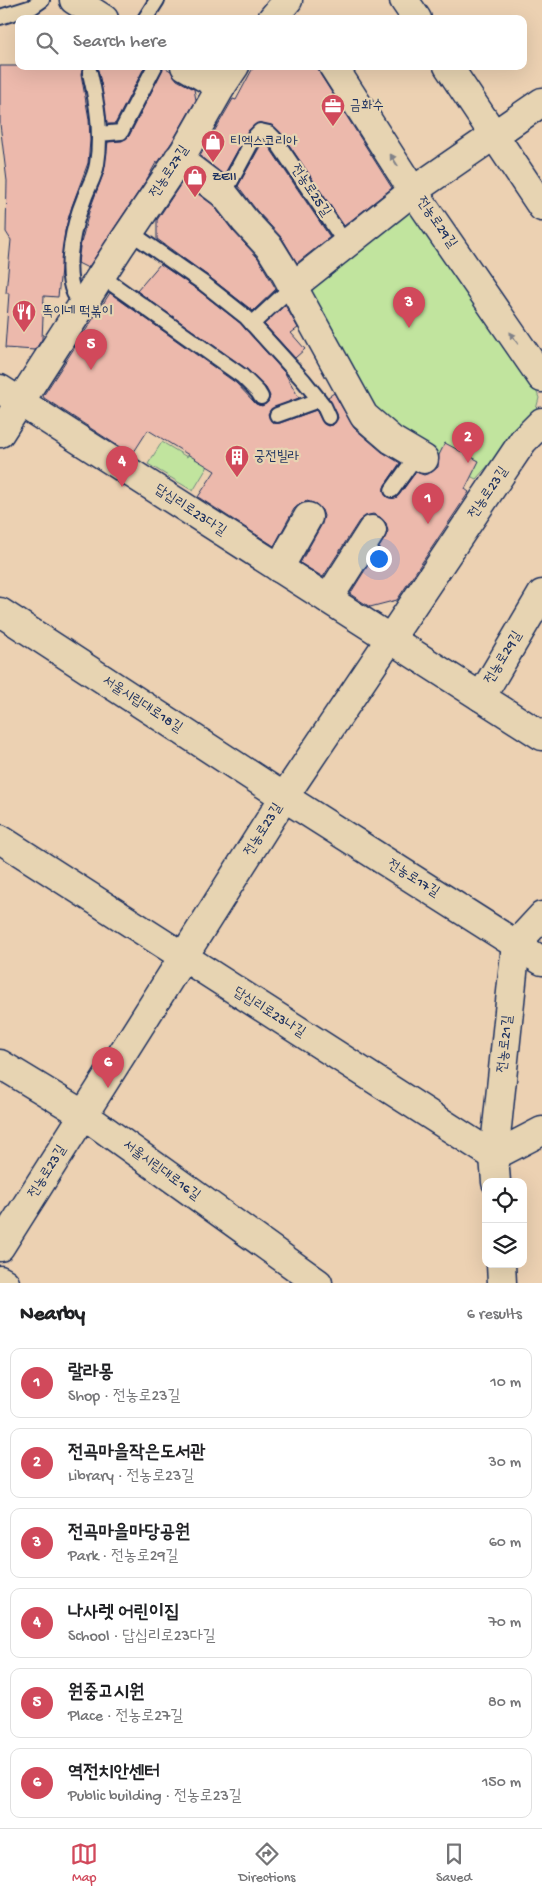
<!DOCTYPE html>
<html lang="en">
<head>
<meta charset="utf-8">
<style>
	body { margin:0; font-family:"Gochi Hand","Poor Story",sans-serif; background:#f2f2f2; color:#202124 }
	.controls { position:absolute; right:15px; bottom:15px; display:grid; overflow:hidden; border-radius:10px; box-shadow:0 5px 20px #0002 }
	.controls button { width:45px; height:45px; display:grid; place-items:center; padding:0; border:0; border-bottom:1px solid #e0e0e0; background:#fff; color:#202124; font:25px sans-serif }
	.you { position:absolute; left:378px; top:558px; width:18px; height:18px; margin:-12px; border:4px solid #fff; border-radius:50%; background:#1a73e8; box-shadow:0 0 0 8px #1a73e833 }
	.badge { display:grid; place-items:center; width:32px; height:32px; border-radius:50%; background:#d1495b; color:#fff; font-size:16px; font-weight:700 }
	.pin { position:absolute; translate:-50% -41px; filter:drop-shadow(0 1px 2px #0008) }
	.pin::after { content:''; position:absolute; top:26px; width:18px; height:15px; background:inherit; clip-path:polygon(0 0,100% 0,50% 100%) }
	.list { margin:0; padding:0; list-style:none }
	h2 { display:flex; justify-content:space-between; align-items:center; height:65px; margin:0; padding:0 20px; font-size:21px }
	h2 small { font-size:16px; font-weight:400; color:#757577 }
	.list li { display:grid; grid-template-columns:32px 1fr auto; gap:15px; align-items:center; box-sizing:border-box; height:70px; margin:0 10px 10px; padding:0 10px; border:1px solid #e0e0e0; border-radius:10px }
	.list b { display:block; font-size:19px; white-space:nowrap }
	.list p { margin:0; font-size:16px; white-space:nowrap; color:#757577 }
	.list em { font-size:16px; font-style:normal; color:#757577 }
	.icon { flex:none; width:28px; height:28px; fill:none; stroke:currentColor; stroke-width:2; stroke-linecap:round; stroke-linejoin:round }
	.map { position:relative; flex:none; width:542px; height:1283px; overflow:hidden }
	.search { position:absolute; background:#fff; box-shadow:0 5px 20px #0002; left:15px; right:15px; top:15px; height:55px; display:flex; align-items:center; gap:12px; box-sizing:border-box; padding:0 18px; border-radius:10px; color:#757577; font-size:19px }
	.sheet { height:545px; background:#fff }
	nav { display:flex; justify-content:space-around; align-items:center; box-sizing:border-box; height:70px; border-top:1px solid #e0e0e0; background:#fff; font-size:14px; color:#757577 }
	nav a { display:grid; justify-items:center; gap:2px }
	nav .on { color:#d1495b }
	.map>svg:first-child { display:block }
	.green { fill:#c1e49e; stroke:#6e8a7e }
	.building { fill:#ecb9ac; stroke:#1b2f5e }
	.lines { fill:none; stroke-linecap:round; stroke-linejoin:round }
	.lane-casing { stroke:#1b2f5e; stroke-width:18 }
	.street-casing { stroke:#1b2f5e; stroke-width:31 }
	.lane { stroke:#e7d4b2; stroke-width:14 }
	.street { stroke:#e7d4b2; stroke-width:28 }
	.oneway { fill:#818288 }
	.labels { text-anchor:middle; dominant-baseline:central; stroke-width:4.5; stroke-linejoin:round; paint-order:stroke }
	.poi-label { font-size:14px; fill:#1b2f5e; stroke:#e7d4b2; text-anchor:start }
	.street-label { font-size:14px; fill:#1b2f5e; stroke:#e7d4b2 }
</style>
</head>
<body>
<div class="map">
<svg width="542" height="1283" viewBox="0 0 542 1283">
	<rect width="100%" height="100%" fill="#ecd1b2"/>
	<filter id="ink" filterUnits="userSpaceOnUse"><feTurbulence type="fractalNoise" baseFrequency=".02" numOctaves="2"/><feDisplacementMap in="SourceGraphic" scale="10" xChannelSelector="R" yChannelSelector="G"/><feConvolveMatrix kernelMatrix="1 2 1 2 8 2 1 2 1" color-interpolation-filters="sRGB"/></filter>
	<g filter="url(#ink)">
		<g class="green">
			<polygon points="411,200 536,390 539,398 535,413 476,479 422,452 381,425 298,288"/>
			<polygon points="162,442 187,457 191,450 211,461 193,491 148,464"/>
		</g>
		<g class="building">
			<polygon points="0,66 85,66 81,74 89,119 90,141 88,163 72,206 65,231 58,297 44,296 42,339 35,350 5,348 9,293 6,293 11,240 6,232 7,181 0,124"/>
			<polygon points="95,66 145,66 115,124 107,124 101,83 98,71"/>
			<polygon points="254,66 317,66 320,74 392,188 344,226 281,133 271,125 258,123 249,130 224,175 200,156 233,99 236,100"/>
			<polygon points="164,67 171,71 177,80 194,89 196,100 172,142 157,164 157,161 147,179 88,268 78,263 80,247 89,212 104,171 108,142 122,141 129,136"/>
			<polygon points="263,141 267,144 330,237 297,263 282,238 257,211 238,186"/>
			<polygon points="182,182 213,205 233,231 258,258 276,289 253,311 208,276 157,239 157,220"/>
			<polygon points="160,264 198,290 240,323 285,373 299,398 271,409 268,414 272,422 280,423 316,410 324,424 328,426 333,425 338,418 337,414 328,397 334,393 354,428 382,452 400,463 385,485 384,493 387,497 395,498 399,495 416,472 424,475 432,472 438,467 439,455 445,443 479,461 465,489 469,492 397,600 370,607 350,594 385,538 388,531 386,523 380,517 373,514 365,516 359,521 323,577 300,563 322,524 324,516 322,510 316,504 307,501 300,504 294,509 274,546 198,497 215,471 148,430 132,455 44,398 43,396 110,293 236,383 256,404 262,406 268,402 270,396 266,388 248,370 137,291"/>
			<polygon points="285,305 298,328 291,333 305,349 295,358 264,324"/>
		</g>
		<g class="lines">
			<defs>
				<g id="lane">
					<polyline points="0,17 32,7 42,0"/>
					<polyline points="145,19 157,0"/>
					<polyline points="99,134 121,132 155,66"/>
					<polyline points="224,194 255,136 260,131 269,133 274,138 346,244"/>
					<polyline points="130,232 203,283 246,317 304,381 324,406 329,417"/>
					<polyline points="101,276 242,376 258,392 261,397"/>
					<path d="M83 305C80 301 76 297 74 293 63 269 74 223 84 199 88 187 95 177 97 164 102 133 97 103 90 73"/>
					<polyline points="252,324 292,287"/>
					<polyline points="277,415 319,400"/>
					<polyline points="392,490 417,455"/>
				</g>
				<g id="street">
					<polyline points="74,0 104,19"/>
					<polyline points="404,0 417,19"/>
					<polyline points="272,19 288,0"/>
					<polyline points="185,66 221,87"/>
					<polyline points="333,66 413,191 542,378"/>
					<polyline points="448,66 542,207"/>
					<polyline points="178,159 224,194 245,221 270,248 283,269 364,416 392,440 424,459"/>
					<polyline points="292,287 413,191 542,102"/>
					<polyline points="0,389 542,736"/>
					<polyline points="0,433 119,248 185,150 221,87 235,66"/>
					<polyline points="279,568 308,517"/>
					<polyline points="328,599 372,530"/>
					<polyline points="0,612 284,797 542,961"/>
					<polyline points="481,697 542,594"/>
					<polyline points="0,839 494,1156"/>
					<polyline points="0,1064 84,1115 318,1283"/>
					<polyline points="494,1156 542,1131"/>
					<polyline points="496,1182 494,1156 516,944 542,916"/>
					<polyline points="0,1247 290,788 523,441 542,422"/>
					<polyline points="501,1264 502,1283"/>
					<polyline points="0,1280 5,1283"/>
				</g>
			</defs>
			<use href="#lane" class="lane-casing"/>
			<use href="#street" class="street-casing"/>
			<use href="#lane" class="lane"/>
			<use href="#street" class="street"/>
		</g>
		<defs><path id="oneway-solid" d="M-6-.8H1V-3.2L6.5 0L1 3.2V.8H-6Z" transform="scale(1.25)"/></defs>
		<g class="oneway">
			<use href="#oneway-solid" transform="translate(394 160) rotate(-122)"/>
			<use href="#oneway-solid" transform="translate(514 338) rotate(-125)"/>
		</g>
	</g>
	<defs>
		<symbol id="office-pin" viewBox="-11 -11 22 30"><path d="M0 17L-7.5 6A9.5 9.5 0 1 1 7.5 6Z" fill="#d1495b" stroke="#e7d4b2"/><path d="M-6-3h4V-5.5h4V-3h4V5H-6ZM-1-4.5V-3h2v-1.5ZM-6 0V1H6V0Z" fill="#fff"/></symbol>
		<symbol id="shop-pin" viewBox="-11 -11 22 30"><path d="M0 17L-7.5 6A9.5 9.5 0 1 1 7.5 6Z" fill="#d1495b" stroke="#e7d4b2"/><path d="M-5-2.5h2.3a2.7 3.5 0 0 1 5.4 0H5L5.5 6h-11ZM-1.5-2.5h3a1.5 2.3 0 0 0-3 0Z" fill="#fff"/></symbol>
		<symbol id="restaurant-pin" viewBox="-11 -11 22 30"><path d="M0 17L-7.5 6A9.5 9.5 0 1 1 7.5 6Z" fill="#d1495b" stroke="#e7d4b2"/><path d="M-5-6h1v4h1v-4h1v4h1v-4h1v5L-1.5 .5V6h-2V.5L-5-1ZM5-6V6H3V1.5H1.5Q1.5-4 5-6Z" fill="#fff"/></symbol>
		<symbol id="building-pin" viewBox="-11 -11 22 30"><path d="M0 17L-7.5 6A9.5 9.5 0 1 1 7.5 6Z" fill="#d1495b" stroke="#e7d4b2"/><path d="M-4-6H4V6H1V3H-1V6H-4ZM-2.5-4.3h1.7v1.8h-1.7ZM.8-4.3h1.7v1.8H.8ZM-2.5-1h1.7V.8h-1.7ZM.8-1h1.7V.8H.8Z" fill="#fff"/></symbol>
	</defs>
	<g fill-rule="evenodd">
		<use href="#office-pin" x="319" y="92" width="28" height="38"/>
		<use href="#shop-pin" x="199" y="128" width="28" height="38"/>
		<use href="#shop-pin" x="181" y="163" width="28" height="38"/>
		<use href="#restaurant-pin" x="10" y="298" width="28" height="38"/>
		<use href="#building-pin" x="223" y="443" width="28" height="38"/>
	</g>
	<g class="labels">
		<g class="poi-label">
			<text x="350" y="106">금화수</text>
			<text x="230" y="142">티엑스코리아</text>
			<text x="212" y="177">ZEII</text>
			<text x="42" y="312">똑이네 떡볶이</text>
			<text x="254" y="457">궁전빌라</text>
		</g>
		<g class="street-label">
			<text transform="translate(170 172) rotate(-57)">전농로27길</text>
			<text transform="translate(310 191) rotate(56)">전농로25길</text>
			<text transform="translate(436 223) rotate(55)">전농로29길</text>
			<text transform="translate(489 493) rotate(-56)">전농로23길</text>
			<text transform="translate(190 511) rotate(33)">답십리로23다길</text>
			<text transform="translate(504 658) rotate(-59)">전농로29길</text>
			<text transform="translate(142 705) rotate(33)">서울시립대로18길</text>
			<text transform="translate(264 830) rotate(-58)">전농로23길</text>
			<text transform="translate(413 879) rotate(32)">전농로17길</text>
			<text transform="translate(269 1013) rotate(32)">답십리로23나길</text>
			<text transform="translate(506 1044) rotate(-84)">전농로21길</text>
			<text transform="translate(161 1171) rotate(36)">서울시립대로16길</text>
			<text transform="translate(48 1172) rotate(-58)">전농로23길</text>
		</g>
	</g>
</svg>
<div class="controls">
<button><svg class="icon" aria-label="locate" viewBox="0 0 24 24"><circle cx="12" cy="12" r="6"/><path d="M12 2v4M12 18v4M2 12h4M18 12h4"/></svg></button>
<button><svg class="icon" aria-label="layers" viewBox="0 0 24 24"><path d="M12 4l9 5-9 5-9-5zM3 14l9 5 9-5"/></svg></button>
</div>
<div class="you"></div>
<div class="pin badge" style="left:428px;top:524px">1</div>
<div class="pin badge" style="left:468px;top:463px">2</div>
<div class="pin badge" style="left:409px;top:328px">3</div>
<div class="pin badge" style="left:122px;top:487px">4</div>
<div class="pin badge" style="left:91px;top:370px">5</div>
<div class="pin badge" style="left:108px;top:1088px">6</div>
<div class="search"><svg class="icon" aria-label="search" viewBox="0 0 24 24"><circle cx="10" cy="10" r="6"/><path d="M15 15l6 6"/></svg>Search here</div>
</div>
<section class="sheet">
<h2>Nearby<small>6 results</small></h2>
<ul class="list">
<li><span class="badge">1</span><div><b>랄라몽</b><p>Shop · 전농로23길</p></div><em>10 m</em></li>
<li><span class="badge">2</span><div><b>전곡마을작은도서관</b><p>Library · 전농로23길</p></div><em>30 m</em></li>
<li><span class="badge">3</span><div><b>전곡마을마당공원</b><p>Park · 전농로29길</p></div><em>60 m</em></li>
<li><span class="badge">4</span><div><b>나사렛 어린이집</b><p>School · 답십리로23다길</p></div><em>70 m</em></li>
<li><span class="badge">5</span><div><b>원중고시원</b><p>Place · 전농로27길</p></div><em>80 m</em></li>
<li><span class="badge">6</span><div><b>역전치안센터</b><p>Public building · 전농로23길</p></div><em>150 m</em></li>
</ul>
</section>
<nav>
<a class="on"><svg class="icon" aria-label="map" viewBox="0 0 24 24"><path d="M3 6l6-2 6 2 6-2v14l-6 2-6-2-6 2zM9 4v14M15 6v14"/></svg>Map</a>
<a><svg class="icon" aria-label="directions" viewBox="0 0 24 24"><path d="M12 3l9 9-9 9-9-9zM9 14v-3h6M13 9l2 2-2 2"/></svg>Directions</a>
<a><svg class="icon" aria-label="saved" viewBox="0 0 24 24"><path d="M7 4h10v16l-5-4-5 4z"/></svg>Saved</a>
</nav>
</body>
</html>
